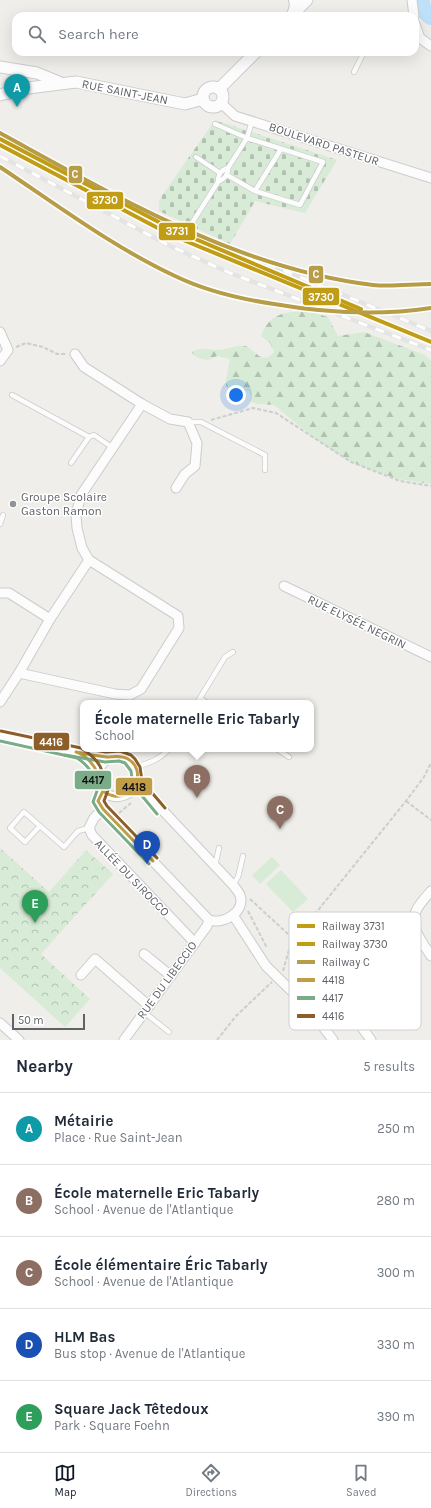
<!DOCTYPE html>
<html lang="en">
<head>
<meta charset="utf-8">
<style>
	body { margin:0; font-family:Karla,sans-serif; background:#f6f6f7; color:#1f2937 }
	.scale { position:absolute; left:12px; bottom:10px; width:73px; box-sizing:border-box; padding-left:4px; border:2px solid #5f6368; border-top:0; font-size:11px; line-height:14px; white-space:nowrap; color:#5f6368; -webkit-text-stroke:3px #fff; paint-order:stroke }
	.you { position:absolute; left:236px; top:395px; width:14px; height:14px; margin:-10px; border:3px solid #fff; border-radius:50%; background:#1a73e8; box-shadow:0 0 0 6px #1a73e833 }
	.badge { display:grid; place-items:center; width:26px; height:26px; border-radius:50%; background:#111827; color:#fff; font-size:13px; font-weight:700 }
	.pin { position:absolute; translate:-50% -33px; filter:drop-shadow(0 1px 2px #0008) }
	.pin::after { content:''; position:absolute; top:21px; width:14px; height:12px; background:inherit; clip-path:polygon(0 0,100% 0,50% 100%) }
	.popup { position:absolute; left:80px; top:700px; width:234px; height:52px; box-sizing:border-box; display:grid; place-content:center; border-radius:8px; background:#fff; filter:drop-shadow(0 1px 3px #0005); font-size:13px; white-space:nowrap; color:#747a83 }
	.popup b { font-size:15px; color:#1f2937 }
	.popup::after { content:''; position:absolute; left:50%; top:100%; margin-left:-8px; border:8px solid transparent; border-top-color:#fff }
	.list { margin:0; padding:0; list-style:none }
	h2 { display:flex; justify-content:space-between; align-items:center; height:52px; margin:0; padding:0 16px; font-size:17px }
	h2 small { font-size:13px; font-weight:400; color:#747a83 }
	.list li { display:grid; grid-template-columns:26px 1fr auto; gap:12px; align-items:center; box-sizing:border-box; height:72px; padding:0 16px; border-top:1px solid #e0e1e3 }
	.list b { display:block; font-size:15px; white-space:nowrap }
	.list p { margin:0; font-size:13px; white-space:nowrap; color:#747a83 }
	.list em { font-size:13px; font-style:normal; color:#747a83 }
	.icon { flex:none; width:22px; height:22px; fill:none; stroke:currentColor; stroke-width:2; stroke-linecap:round; stroke-linejoin:round }
	.map { position:relative; flex:none; width:431px; height:1040px; overflow:hidden }
	.search { position:absolute; background:#fff; box-shadow:0 4px 16px #0002; left:12px; right:12px; top:12px; height:44px; display:flex; align-items:center; gap:10px; box-sizing:border-box; padding:0 14px; border-radius:12px; color:#747a83; font-size:15px }
	.sheet { height:412px; background:#fff }
	nav { display:flex; justify-content:space-around; align-items:center; box-sizing:border-box; height:56px; border-top:1px solid #e0e1e3; background:#fff; font-size:11px; color:#747a83 }
	nav a { display:grid; justify-items:center; gap:2px }
	nav .on { color:#111827 }
	.map>svg:first-child { display:block }
	.forest { fill:url(#forest-firs) }
	.cemetery { fill:url(#cemetery-stones) }
	.park { fill:url(#park-crowns) }
	.pitch { fill:#d8ebd6 }
	.lines { fill:none; stroke-linecap:round; stroke-linejoin:round }
	.river { stroke:#bfe0f9; stroke-width:18 }
	.service-casing { stroke:#cbcccc; stroke-width:6 }
	.minor-casing { stroke:#cbcccc; stroke-width:11 }
	.tertiary-casing { stroke:#cbcccc; stroke-width:13 }
	.secondary-casing { stroke:#cacacb; stroke-width:14 }
	.path { stroke:#cacfcc; stroke-width:2; stroke-dasharray:4 2; stroke-linecap:butt }
	.service { stroke:#fdfcfc; stroke-width:4.5 }
	.minor { stroke:#fdfcfc; stroke-width:9 }
	.tertiary { stroke:#fdfcfc; stroke-width:11 }
	.secondary { stroke:#fdfcfc; stroke-width:12 }
	.rail-casing { stroke:#e4e4e4; stroke-width:4.5 }
	.rail { stroke:#fff; stroke-width:3; stroke-dasharray:9; stroke-linecap:butt }
	.bus-1-casing { stroke:#fff; stroke-width:6 }
	.bus-2-casing { stroke:#fff; stroke-width:6 }
	.bus-3-casing { stroke:#fff; stroke-width:6 }
	.bus-1 { stroke:#c09d46; stroke-width:3 }
	.bus-2 { stroke:#7aac87; stroke-width:3 }
	.bus-3 { stroke:#8d5e2a; stroke-width:3 }
	.rail-1-casing { stroke:#fff; stroke-width:7 }
	.rail-2-casing { stroke:#fff; stroke-width:7 }
	.rail-3-casing { stroke:#fff; stroke-width:7 }
	.rail-1 { stroke:#c09d15; stroke-width:4 }
	.rail-2 { stroke:#c09d15; stroke-width:4 }
	.rail-3 { stroke:#b79d47; stroke-width:4 }
	.poi-dot { fill:#919496; stroke:#fff; stroke-width:1.5 }
	.labels { text-anchor:middle; dominant-baseline:central; stroke-width:3; stroke-linejoin:round; paint-order:stroke }
	.street-label { font-size:12px; fill:#5f6368; stroke:#fff }
	.poi-label { font-size:12px; fill:#5f6368; stroke:#fff; text-anchor:start }
	.key { fill:#fff; stroke:#cfd0d2; stroke-width:1 }
	.key-label { font-size:11px; fill:#5f6368 }
	.line-badge { stroke:#fff; stroke-width:1.5 }
	.badge-label { font-size:11px; text-anchor:middle; font-weight:bold; fill:#fff }
	.pale-badge-label { font-size:11px; text-anchor:middle; font-weight:bold; fill:#111 }
</style>
</head>
<body>
<div class="map">
<svg width="431" height="1040" viewBox="0 0 431 1040">
	<defs>
		<pattern id="forest-firs" width="22" height="20" patternUnits="userSpaceOnUse"><rect width="22" height="20" fill="#d8ebd6"/><path d="M5 1l3.5 6h-7zM16 11l3.5 6h-7z" fill="#b2c2b1"/></pattern>
		<pattern id="cemetery-stones" width="16" height="16" patternUnits="userSpaceOnUse"><rect width="16" height="16" fill="#d8ebd6"/><path d="M2 7V4a2 2 0 0 1 4 0v3zM10 15v-3a2 2 0 0 1 4 0v3z" fill="#b2c2b1"/></pattern>
		<pattern id="park-crowns" width="20" height="18" patternUnits="userSpaceOnUse"><rect width="20" height="18" fill="#d8ebd6"/><path d="M2 6a3 3 0 1 1 6 0M12 15a3 3 0 1 1 6 0" fill="none" stroke="#b2c2b1"/></pattern>
	</defs>
	<rect width="100%" height="100%" fill="#efeeea"/>
	<path class="forest" d="M308 311 328 317 338 336 364 332 425 355 431 361V484L398 479 358 465 341 456 314 438 274 405 257 404 250 401 251 396 249 391C241 392 233 392 226 386V380L230 359 217 356 208 360 198 358 192 353 193 351C202 347 210 350 220 350 228 349 237 345 245 346 255 348 261 367 274 352L270 343 261 336C270 312 286 312 308 311Z"/>
	<polygon class="cemetery" points="215,120 337,160 305,213 255,201 230,244 159,211 159,202 161,197"/>
	<polygon class="park" points="0,848 49,892 86,850 113,874 41,954 90,999 65,1027 0,968"/>
	<g class="pitch">
		<polygon points="272,857 280,865 260,884 252,875"/>
		<polygon points="281,870 308,899 293,912 266,884"/>
	</g>
	<g class="lines">
		<polyline class="river" points="421,0 421,7 431,16"/>
		<defs>
			<g id="service">
				<polyline points="354,72 364,52"/>
				<polyline points="215,124 247,138 323,162 300,205 255,191 227,175"/>
				<polyline points="196,157 220,173"/>
				<polyline points="228,168 247,138 252,121"/>
				<polyline points="255,191 281,149"/>
				<path d="M192 223 218 182C218 174 221 170 228 168 228 176 224 179 218 182"/>
				<polyline points="12,395 89,437"/>
				<polyline points="188,422 201,422 265,455 265,470"/>
				<polyline points="71,463 89,437 94,435 113,448"/>
				<polyline points="0,524 3,515"/>
				<polyline points="200,698 207,703"/>
				<polyline points="197,703 225,657 233,652"/>
				<polyline points="277,749 289,757"/>
				<path d="M135 767C149 763 159 760 169 749"/>
				<polyline points="40,826 25,842 10,828 24,812 64,847 78,831 89,828"/>
				<polyline points="215,866 219,848"/>
				<polyline points="233,885 238,877 243,856"/>
				<polyline points="144,1012 169,1032"/>
			</g>
			<g id="minor">
				<polyline points="412,0 414,16"/>
				<polyline points="415,24 420,38 431,46"/>
				<polyline points="221,103 235,116 431,178"/>
				<polyline points="0,332 8,350 0,361"/>
				<polyline points="75,354 84,367 142,404 170,419 188,422 197,443 195,466 185,474 176,488"/>
				<polyline points="284,586 431,657"/>
				<polyline points="0,593 9,593 50,619"/>
				<polyline points="19,673 115,694 130,695 141,689 179,628 178,616 89,560 82,548 77,528 76,515 81,495 142,404"/>
				<polyline points="0,702 19,673 50,619 89,560"/>
				<path d="M0 736C27 742 53 749 80 753 89 755 98 756 107 757 114 758 119 755 125 758 134 762 140 772 137 783 135 788 130 793 125 795 101 804 85 773 110 757"/>
				<polyline points="81,754 88,759 97,772"/>
				<path d="M103 791 98 801 109 815 209 920C223 925 246 912 240 895 239 892 235 888 233 885L137 783"/>
				<polyline points="103,809 94,818 89,828 92,835 195,943"/>
				<path d="M431 891C426 897 419 904 416 911 409 927 423 943 431 956"/>
				<polyline points="233,915 266,966 308,1007 333,1040"/>
				<polyline points="144,954 171,976"/>
				<polyline points="81,975 95,959 149,1006"/>
				<path d="M292 990C295 986 305 974 310 972 314 970 320 972 323 974L371 1040"/>
				<polyline points="0,1023 19,1040"/>
				<polyline points="124,1040 207,926 209,920"/>
			</g>
			<g id="tertiary">
				<polyline points="292,15 307,0"/>
				<polyline points="0,67 37,73 61,83"/>
				<circle cx="213" cy="97" r="10"/>
				<polyline points="219,89 256,52"/>
				<polyline points="0,95 28,88 76,82 185,104 203,99"/>
			</g>
			<polyline id="secondary" points="294,13 296,5 295,0"/>
		</defs>
		<use href="#service" class="service-casing"/>
		<use href="#minor" class="minor-casing"/>
		<use href="#tertiary" class="tertiary-casing"/>
		<use href="#secondary" class="secondary-casing"/>
		<g class="path">
			<polyline points="16,347 26,343 43,347 57,354 67,354"/>
			<polyline points="211,420 253,408 276,413 351,462 400,481 431,486"/>
			<polyline points="406,801 431,820"/>
			<polyline points="119,813 131,803"/>
			<polyline points="250,899 312,956 316,963"/>
			<polyline points="248,911 267,948"/>
			<polyline points="283,971 290,946 294,940 406,801 424,777 431,763"/>
			<polyline points="330,1020 337,1029"/>
			<polyline points="217,1040 236,1016 272,982"/>
		</g>
		<use href="#service" class="service"/>
		<use href="#minor" class="minor"/>
		<use href="#tertiary" class="tertiary"/>
		<use href="#secondary" class="secondary"/>
		<defs>
			<g id="rail">
				<polyline points="0,156 168,245 230,273 431,350"/>
				<polyline points="217,243 431,331"/>
			</g>
		</defs>
		<use href="#rail" class="rail-casing"/>
		<use href="#rail" class="rail"/>
		<defs>
			<g id="bus-1">
				<path d="M76 752C86 754 96 756 107 757 114 757 121 755 128 759 147 770 135 799 114 796 99 793 100 785 97 773 95 765 84 754 76 752Z"/>
				<polyline points="103,791 98,801 103,809 153,861"/>
			</g>
			<g id="bus-2">
				<path d="M0 741 77 758C83 762 90 768 92 775 94 781 94 786 97 791L93 802 99 812 149 864"/>
				<polyline points="65,755 105,762 119,761 125,763 131,771 133,785 157,814"/>
			</g>
			<g id="bus-3">
				<path d="M1 731 81 748C89 753 99 761 102 771 104 778 104 783 108 790L104 801 107 806 157 858"/>
				<polyline points="87,749 106,752 120,751 131,755 135,759 140,767 142,781 165,808"/>
			</g>
		</defs>
		<use href="#bus-1" class="bus-1-casing"/>
		<use href="#bus-2" class="bus-2-casing"/>
		<use href="#bus-3" class="bus-3-casing"/>
		<use href="#bus-1" class="bus-1"/>
		<use href="#bus-2" class="bus-2"/>
		<use href="#bus-3" class="bus-3"/>
		<defs>
			<polyline id="rail-1" points="0,139 174,230 361,309"/>
			<polyline id="rail-2" points="0,145 171,235 431,342"/>
			<g id="rail-3">
				<path d="M0 133C117 197 239 269 373 285 392 287 412 284 431 284"/>
				<path d="M0 167C57 205 113 247 175 276 206 291 240 299 274 304 326 313 378 316 431 308"/>
			</g>
		</defs>
		<use href="#rail-1" class="rail-1-casing"/>
		<use href="#rail-2" class="rail-2-casing"/>
		<use href="#rail-3" class="rail-3-casing"/>
		<use href="#rail-1" class="rail-1"/>
		<use href="#rail-2" class="rail-2"/>
		<use href="#rail-3" class="rail-3"/>
	</g>
	<circle class="poi-dot" cx="13" cy="504" r="4"/>
	<g class="labels">
		<g class="street-label">
			<text transform="translate(125 92) rotate(11)">RUE SAINT-JEAN</text>
			<text transform="translate(324 144) rotate(18)">BOULEVARD PASTEUR</text>
			<text transform="translate(357 622) rotate(26)">RUE ELYSÉE NEGRIN</text>
			<text transform="translate(132 878) rotate(46)">ALLÉE DU SIROCCO</text>
			<text transform="translate(167 980) rotate(-54)">RUE DU LIBECCIO</text>
		</g>
		<g class="poi-label">
			<text x="21" y="497">Groupe Scolaire<tspan x="21" dy="14">Gaston Ramon</tspan></text>
		</g>
	</g>
	<rect x="289" y="912" width="132" height="118" rx="6" class="key"/>
	<rect x="297" y="924" width="18" height="4" fill="#c09d15"/>
	<rect x="297" y="942" width="18" height="4" fill="#c09d15"/>
	<rect x="297" y="960" width="18" height="4" fill="#b79d47"/>
	<rect x="297" y="978" width="18" height="4" fill="#c09d46"/>
	<rect x="297" y="996" width="18" height="4" fill="#7aac87"/>
	<rect x="297" y="1014" width="18" height="4" fill="#8d5e2a"/>
	<g class="key-label">
		<text x="322" y="930">Railway 3731</text>
		<text x="322" y="948">Railway 3730</text>
		<text x="322" y="966">Railway C</text>
		<text x="322" y="984">4418</text>
		<text x="322" y="1002">4417</text>
		<text x="322" y="1020">4416</text>
	</g>
	<g class="line-badge">
		<rect x="68" y="165" width="15" height="19" rx="4" fill="#b79d47"/>
		<rect x="86" y="191" width="38" height="19" rx="4" fill="#c09d15"/>
		<rect x="158" y="222" width="38" height="19" rx="4" fill="#c09d15"/>
		<rect x="308" y="265" width="16" height="19" rx="4" fill="#b79d47"/>
		<rect x="302" y="287" width="38" height="19" rx="4" fill="#c09d15"/>
		<rect x="33" y="732" width="37" height="19" rx="4" fill="#8d5e2a"/>
		<rect x="74" y="770" width="38" height="20" rx="4" fill="#7aac87"/>
		<rect x="115" y="777" width="38" height="19" rx="4" fill="#c09d46"/>
	</g>
	<g class="badge-label">
		<text x="75" y="178">C</text>
		<text x="105" y="204">3730</text>
		<text x="177" y="235">3731</text>
		<text x="316" y="278">C</text>
		<text x="321" y="301">3730</text>
		<text x="51" y="746">4416</text>
	</g>
	<g class="pale-badge-label">
		<text x="93" y="784">4417</text>
		<text x="134" y="791">4418</text>
	</g>
</svg>
<div class="scale">50 m</div>
<div class="you"></div>
<div class="pin badge" style="left:17px;top:107px;background:#0f9aa8">A</div>
<div class="pin badge" style="left:197px;top:798px;background:#8d6e63">B</div>
<div class="popup"><b>École maternelle Eric Tabarly</b>School</div>
<div class="pin badge" style="left:280px;top:829px;background:#8d6e63">C</div>
<div class="pin badge" style="left:147px;top:864px;background:#1a4fb4">D</div>
<div class="pin badge" style="left:35px;top:923px;background:#2e9e5b">E</div>
<div class="search"><svg class="icon" aria-label="search" viewBox="0 0 24 24"><circle cx="10" cy="10" r="6"/><path d="M15 15l6 6"/></svg>Search here</div>
</div>
<section class="sheet">
<h2>Nearby<small>5 results</small></h2>
<ul class="list">
<li><span class="badge" style="background:#0f9aa8">A</span><div><b>Métairie</b><p>Place · Rue Saint-Jean</p></div><em>250 m</em></li>
<li><span class="badge" style="background:#8d6e63">B</span><div><b>École maternelle Eric Tabarly</b><p>School · Avenue de l'Atlantique</p></div><em>280 m</em></li>
<li><span class="badge" style="background:#8d6e63">C</span><div><b>École élémentaire Éric Tabarly</b><p>School · Avenue de l'Atlantique</p></div><em>300 m</em></li>
<li><span class="badge" style="background:#1a4fb4">D</span><div><b>HLM Bas</b><p>Bus stop · Avenue de l'Atlantique</p></div><em>330 m</em></li>
<li><span class="badge" style="background:#2e9e5b">E</span><div><b>Square Jack Têtedoux</b><p>Park · Square Foehn</p></div><em>390 m</em></li>
</ul>
</section>
<nav>
<a class="on"><svg class="icon" aria-label="map" viewBox="0 0 24 24"><path d="M3 6l6-2 6 2 6-2v14l-6 2-6-2-6 2zM9 4v14M15 6v14"/></svg>Map</a>
<a><svg class="icon" aria-label="directions" viewBox="0 0 24 24"><path d="M12 3l9 9-9 9-9-9zM9 14v-3h6M13 9l2 2-2 2"/></svg>Directions</a>
<a><svg class="icon" aria-label="saved" viewBox="0 0 24 24"><path d="M7 4h10v16l-5-4-5 4z"/></svg>Saved</a>
</nav>
</body>
</html>
